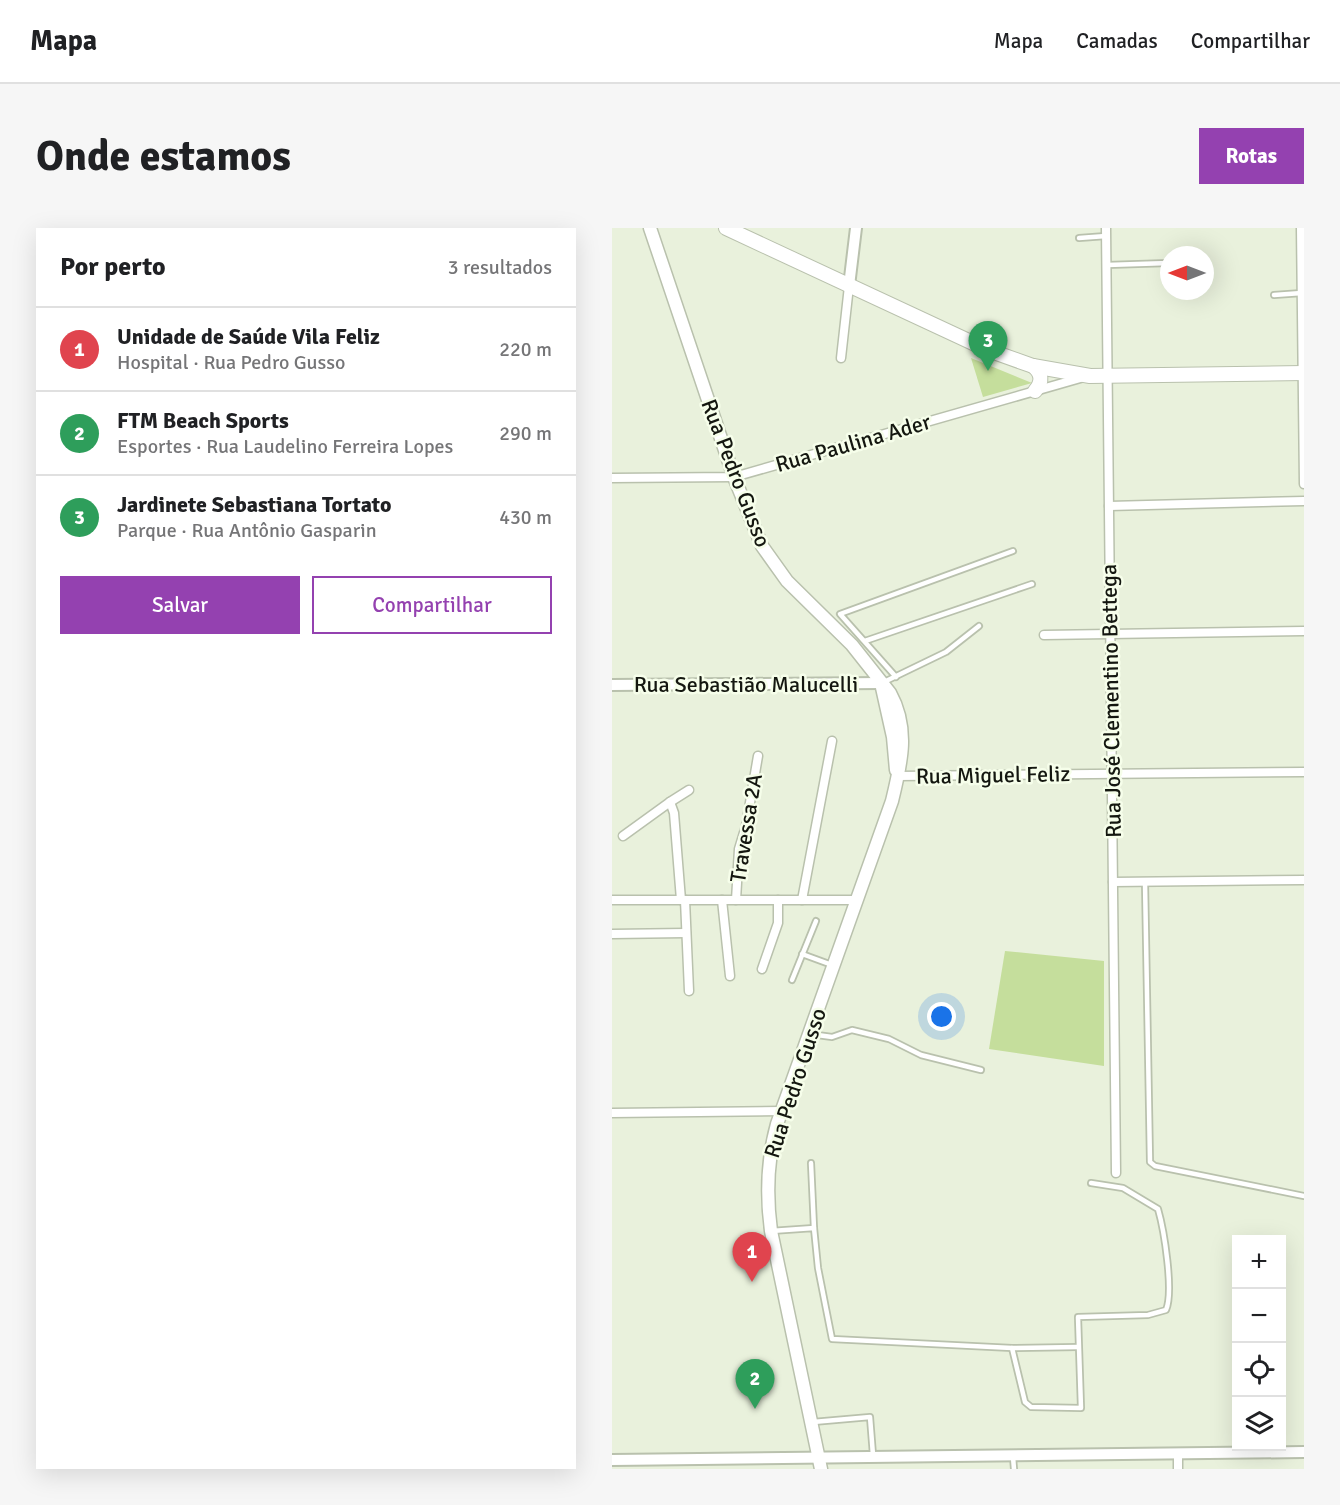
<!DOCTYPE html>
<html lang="pt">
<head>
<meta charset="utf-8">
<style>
	body { margin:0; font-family:Signika,sans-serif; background:#f6f6f6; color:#202124 }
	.controls { position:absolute; right:18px; bottom:18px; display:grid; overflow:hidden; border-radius:0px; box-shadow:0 6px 24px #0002 }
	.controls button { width:54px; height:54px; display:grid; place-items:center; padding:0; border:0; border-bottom:2px solid #e0e0e0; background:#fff; color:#202124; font:30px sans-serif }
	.compass { position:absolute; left:548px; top:18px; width:54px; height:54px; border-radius:50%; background:#fff; box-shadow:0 6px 24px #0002; rotate:270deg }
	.you { position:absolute; left:330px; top:789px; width:21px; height:21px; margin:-15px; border:4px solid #fff; border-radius:50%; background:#1a73e8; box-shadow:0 0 0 9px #1a73e833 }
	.badge { display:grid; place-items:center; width:39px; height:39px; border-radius:50%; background:#9441b0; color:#fff; font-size:20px; font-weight:700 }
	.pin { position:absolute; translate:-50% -50px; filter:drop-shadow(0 2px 3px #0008) }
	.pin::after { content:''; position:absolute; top:32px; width:21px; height:18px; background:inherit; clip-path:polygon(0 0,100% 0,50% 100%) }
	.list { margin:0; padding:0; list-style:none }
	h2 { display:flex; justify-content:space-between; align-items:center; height:78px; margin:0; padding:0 24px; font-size:26px }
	h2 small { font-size:20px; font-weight:400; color:#757577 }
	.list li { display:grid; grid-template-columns:39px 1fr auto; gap:18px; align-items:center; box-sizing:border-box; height:84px; padding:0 24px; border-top:2px solid #e0e0e0 }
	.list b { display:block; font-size:22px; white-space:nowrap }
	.list p { margin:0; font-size:20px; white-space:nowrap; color:#757577 }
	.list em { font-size:20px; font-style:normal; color:#757577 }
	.actions { display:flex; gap:12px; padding:18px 24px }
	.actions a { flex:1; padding:14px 0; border:2px solid #9441b0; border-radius:0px; text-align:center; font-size:21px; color:#9441b0 }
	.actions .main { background:#9441b0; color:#fff }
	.icon { flex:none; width:33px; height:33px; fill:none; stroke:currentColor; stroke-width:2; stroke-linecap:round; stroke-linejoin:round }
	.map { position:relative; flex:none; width:692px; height:1241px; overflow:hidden; border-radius:0px }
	header { display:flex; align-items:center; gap:36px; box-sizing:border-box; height:84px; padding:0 30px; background:#fff; border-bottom:2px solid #e0e0e0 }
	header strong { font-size:28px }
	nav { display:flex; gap:33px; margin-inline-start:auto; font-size:21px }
	.intro { display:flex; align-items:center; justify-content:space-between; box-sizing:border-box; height:144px; padding:0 36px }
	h1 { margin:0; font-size:42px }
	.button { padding:15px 27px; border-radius:0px; background:#9441b0; color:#fff; font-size:21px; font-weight:700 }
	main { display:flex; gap:36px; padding:0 36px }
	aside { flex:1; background:#fff; border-radius:0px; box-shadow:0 6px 24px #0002 }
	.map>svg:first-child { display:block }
	.green { fill:#c5de9c }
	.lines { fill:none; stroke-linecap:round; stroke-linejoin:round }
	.service-casing { stroke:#b9c1ad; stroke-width:8 }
	.minor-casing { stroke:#b9c1ad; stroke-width:11 }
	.tertiary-casing { stroke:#b9c1ad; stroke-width:14 }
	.secondary-casing { stroke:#b9c1ad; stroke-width:15 }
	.primary-casing { stroke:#b9c1ad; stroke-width:16 }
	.service { stroke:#fff; stroke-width:4.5 }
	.minor { stroke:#fff; stroke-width:8 }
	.tertiary { stroke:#fff; stroke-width:10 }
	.secondary { stroke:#fff; stroke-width:12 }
	.primary { stroke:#fff; stroke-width:14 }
	.labels { text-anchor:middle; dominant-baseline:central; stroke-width:5; stroke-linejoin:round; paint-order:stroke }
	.street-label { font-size:22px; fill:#141710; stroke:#f6feea }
</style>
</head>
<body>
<header>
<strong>Mapa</strong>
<nav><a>Mapa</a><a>Camadas</a><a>Compartilhar</a></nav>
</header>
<div class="intro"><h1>Onde estamos</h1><a class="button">Rotas</a></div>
<main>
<aside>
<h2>Por perto<small>3 resultados</small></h2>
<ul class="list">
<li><span class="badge" style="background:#e0444e">1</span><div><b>Unidade de Saúde Vila Feliz</b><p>Hospital · Rua Pedro Gusso</p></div><em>220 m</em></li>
<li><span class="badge" style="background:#2e9e5b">2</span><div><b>FTM Beach Sports</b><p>Esportes · Rua Laudelino Ferreira Lopes</p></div><em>290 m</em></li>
<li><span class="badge" style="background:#2e9e5b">3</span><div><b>Jardinete Sebastiana Tortato</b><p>Parque · Rua Antônio Gasparin</p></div><em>430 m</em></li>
</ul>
<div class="actions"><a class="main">Salvar</a><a>Compartilhar</a></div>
</aside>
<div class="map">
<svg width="692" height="1241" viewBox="0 0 692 1241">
	<rect width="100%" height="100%" fill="#e9f1dc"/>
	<g class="green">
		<polygon points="359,130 420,155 371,169"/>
		<polygon points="393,723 492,733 492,838 377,821"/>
	</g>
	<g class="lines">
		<defs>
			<g id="service">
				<polyline points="467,10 494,8"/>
				<polyline points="495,37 557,35"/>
				<polyline points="662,67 690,65"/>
				<polyline points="253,413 420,356"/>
				<polyline points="284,449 228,386 401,323"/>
				<polyline points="272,454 334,424 367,398"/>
				<polyline points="533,654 538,934 543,938 692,968"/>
				<polyline points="190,726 220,737"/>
				<polyline points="180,752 204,693"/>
				<polyline points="198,806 220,809 240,802 277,811 309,827 369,842"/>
				<polyline points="199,935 202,1000"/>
				<polyline points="159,1003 202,1000 206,1040 220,1111 400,1120 466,1119"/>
				<path d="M400 1120 413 1174 419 1179 469 1180 466 1089 536 1087 554 1082C562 1063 552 1002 546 981L511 960 479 955"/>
				<polyline points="201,1194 258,1189 261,1227"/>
				<polyline points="401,1229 402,1241"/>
			</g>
			<g id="minor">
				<polyline points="494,0 504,945"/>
				<polyline points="689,0 692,256"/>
				<polyline points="229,130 237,58"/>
				<polyline points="0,250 122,249 472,149"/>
				<polyline points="497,278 692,273"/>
				<polyline points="432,407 692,403"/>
				<polyline points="286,548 692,544"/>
				<polyline points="58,574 62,585 69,672"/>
				<polyline points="11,608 58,574 77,562"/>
				<polyline points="501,654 692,652"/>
				<polyline points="0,672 246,672"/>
				<polyline points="73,672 77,763"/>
				<polyline points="110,672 118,748"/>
				<polyline points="124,672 127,621 134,598 146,528"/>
				<polyline points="190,672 220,513"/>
				<polyline points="0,706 74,705"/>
				<polyline points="150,741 166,695 166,672"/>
				<polyline points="0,885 170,883"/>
				<polyline points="566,1226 566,1241"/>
			</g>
			<g id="tertiary">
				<polyline points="237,58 244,0"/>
				<polyline points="0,457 269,455"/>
				<polyline points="0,1232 692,1224"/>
			</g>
			<g id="secondary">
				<path d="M38 0 122 249 150 318 175 353 240 417 278 465C298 501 289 536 280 573L165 896C155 932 154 966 159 1003L209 1241"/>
				<polyline points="269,455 281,509 284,542"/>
			</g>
			<g id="primary">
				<polyline points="114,0 376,122 421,138 478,148 692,145"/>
				<path d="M421 138C430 145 431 154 423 163"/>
			</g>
		</defs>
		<use href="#service" class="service-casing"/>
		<use href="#minor" class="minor-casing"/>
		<use href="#tertiary" class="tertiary-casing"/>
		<use href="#secondary" class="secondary-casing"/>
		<use href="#primary" class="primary-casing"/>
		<use href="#service" class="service"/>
		<use href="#minor" class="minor"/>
		<use href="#tertiary" class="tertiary"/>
		<use href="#secondary" class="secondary"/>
		<use href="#primary" class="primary"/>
	</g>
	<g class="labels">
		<g class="street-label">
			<text transform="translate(241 215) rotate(-16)">Rua Paulina Ader</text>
			<text transform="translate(124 245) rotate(69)">Rua Pedro Gusso</text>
			<text x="134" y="456">Rua Sebastião Malucelli</text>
			<text transform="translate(499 473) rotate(-91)">Rua José Clementino Bettega</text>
			<text transform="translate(381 547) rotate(-1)">Rua Miguel Feliz</text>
			<text transform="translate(134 600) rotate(-81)">Travessa 2A</text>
			<text transform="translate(183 855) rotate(-72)">Rua Pedro Gusso</text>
		</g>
	</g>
</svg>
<div class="controls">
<button>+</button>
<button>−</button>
<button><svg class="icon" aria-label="locate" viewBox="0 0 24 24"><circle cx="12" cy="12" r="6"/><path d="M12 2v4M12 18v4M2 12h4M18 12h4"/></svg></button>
<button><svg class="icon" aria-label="layers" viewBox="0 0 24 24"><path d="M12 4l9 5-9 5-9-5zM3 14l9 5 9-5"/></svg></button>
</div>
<svg class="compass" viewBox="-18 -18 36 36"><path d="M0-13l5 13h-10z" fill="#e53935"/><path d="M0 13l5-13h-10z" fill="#757577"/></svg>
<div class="you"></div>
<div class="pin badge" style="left:140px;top:1054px;background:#e0444e">1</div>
<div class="pin badge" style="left:143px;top:1181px;background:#2e9e5b">2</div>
<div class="pin badge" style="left:376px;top:143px;background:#2e9e5b">3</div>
</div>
</main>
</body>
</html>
